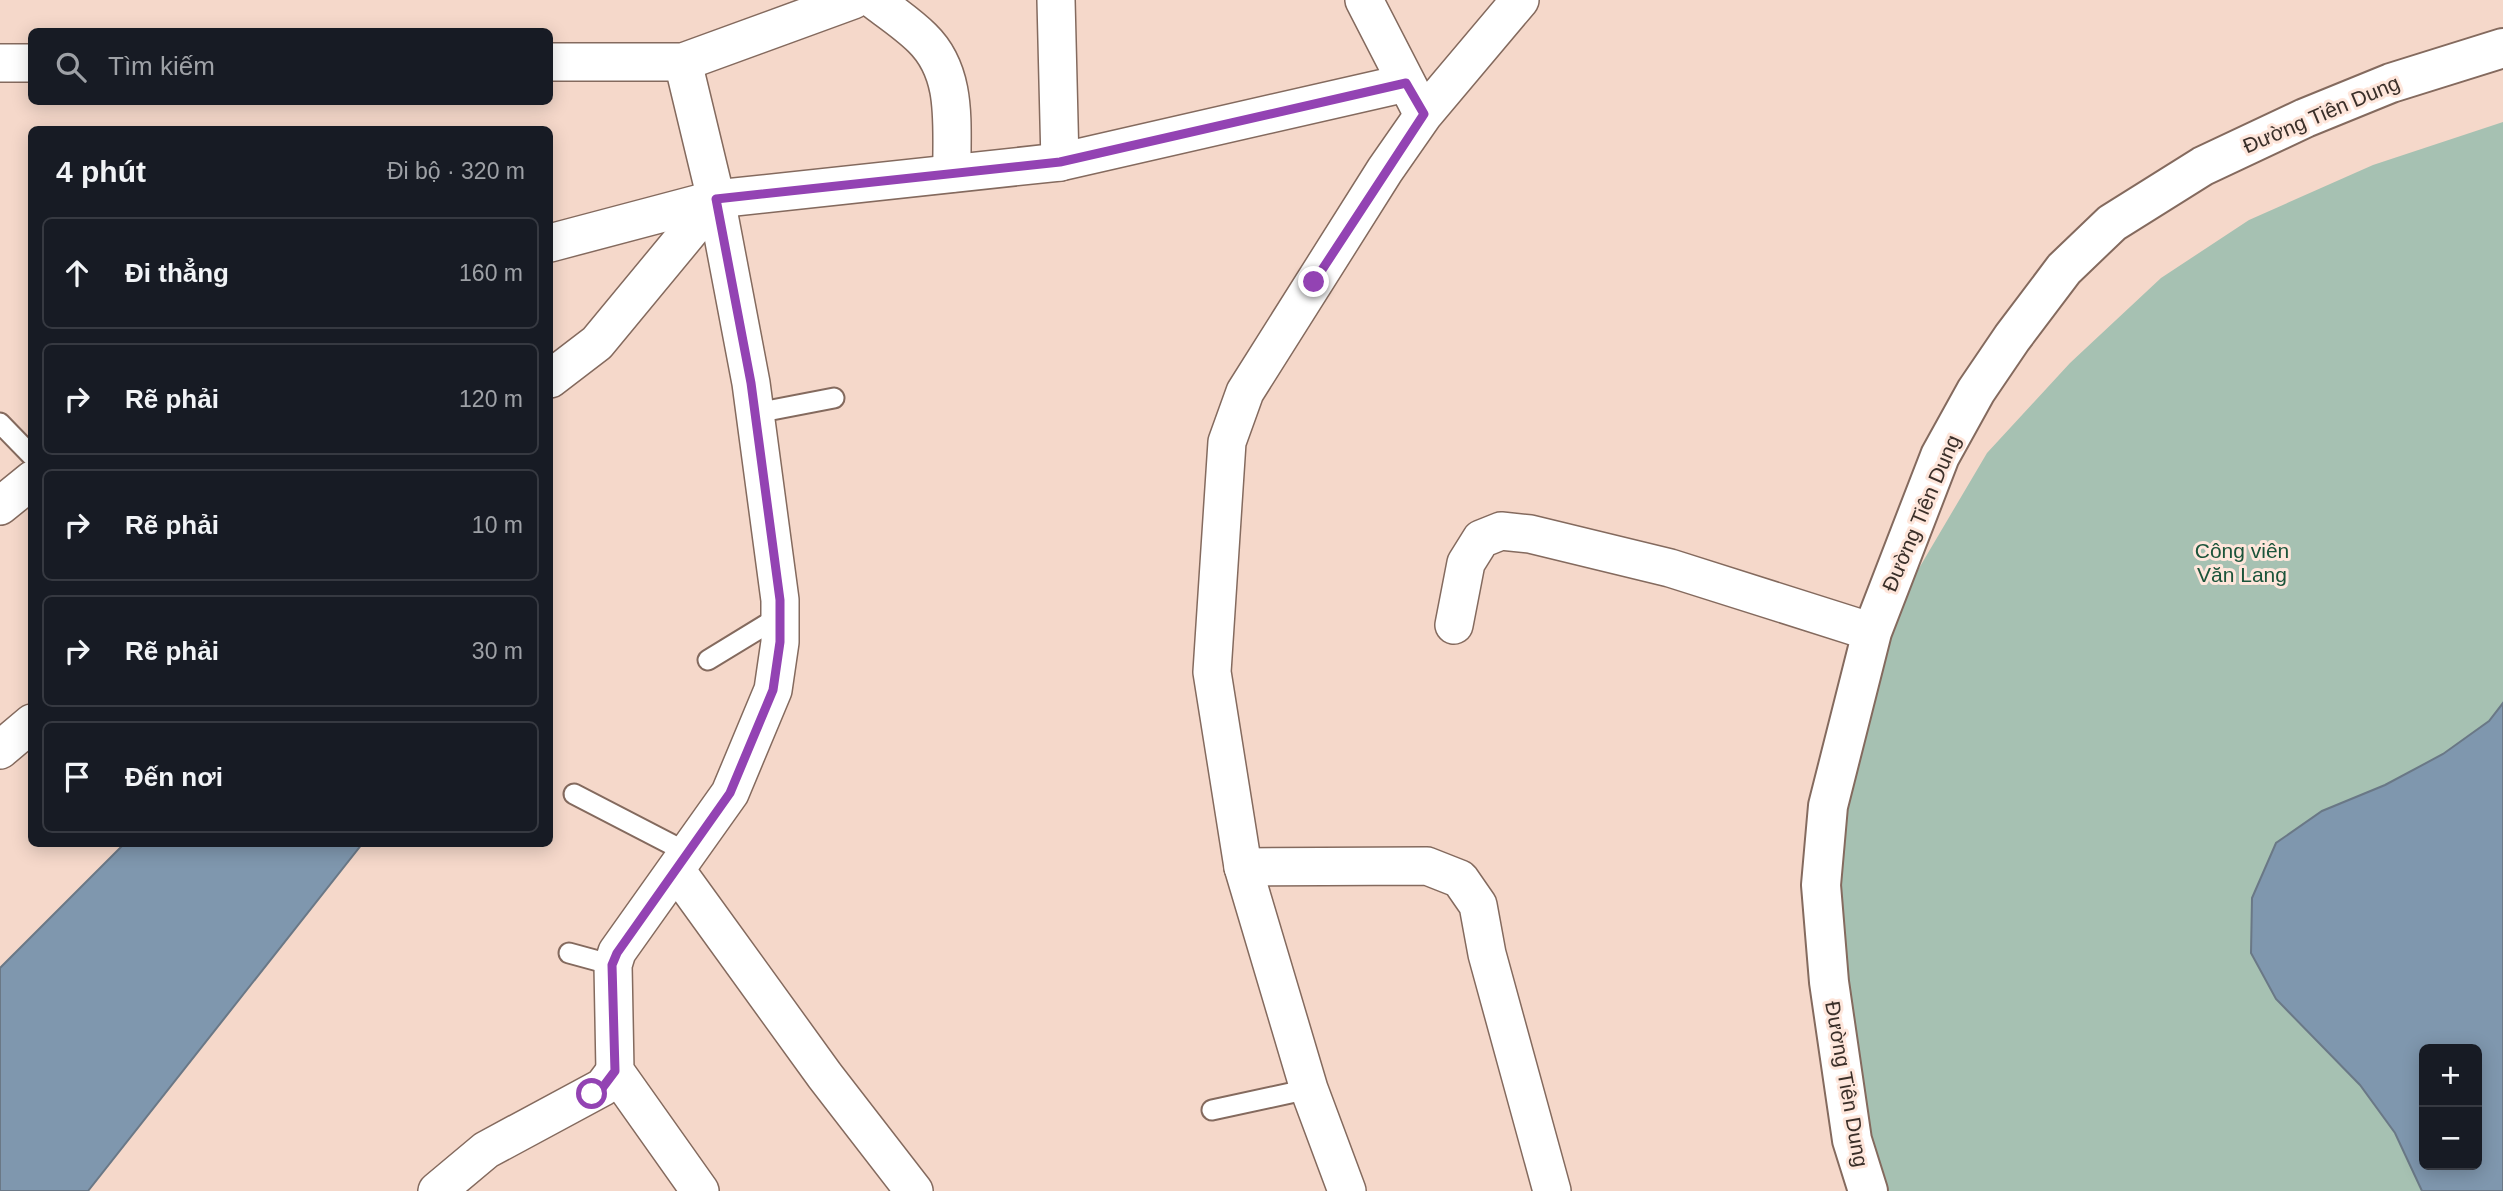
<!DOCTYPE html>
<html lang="vi">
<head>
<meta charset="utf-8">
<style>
	body { margin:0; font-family:Helvetica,sans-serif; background:#242831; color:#f1f3f6 }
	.controls { position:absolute; right:21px; bottom:21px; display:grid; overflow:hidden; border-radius:10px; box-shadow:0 4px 18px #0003 }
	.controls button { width:63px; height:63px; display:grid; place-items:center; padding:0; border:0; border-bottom:2px solid #363941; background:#171b24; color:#f1f3f6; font:35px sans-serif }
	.stop { position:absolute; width:21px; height:21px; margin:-16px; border:5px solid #9343b3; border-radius:50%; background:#fff }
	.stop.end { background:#9343b3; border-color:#fff; box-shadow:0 2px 7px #0008 }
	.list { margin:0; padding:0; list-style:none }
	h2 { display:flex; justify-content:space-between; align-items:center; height:91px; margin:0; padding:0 28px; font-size:30px }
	h2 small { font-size:23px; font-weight:400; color:#9ea1a6 }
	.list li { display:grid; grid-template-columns:46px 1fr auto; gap:21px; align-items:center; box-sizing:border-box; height:112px; margin:0 14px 14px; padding:0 14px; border:2px solid #363941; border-radius:10px }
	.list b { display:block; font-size:26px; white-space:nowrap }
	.list em { font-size:23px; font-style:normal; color:#9ea1a6 }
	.icon { flex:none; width:38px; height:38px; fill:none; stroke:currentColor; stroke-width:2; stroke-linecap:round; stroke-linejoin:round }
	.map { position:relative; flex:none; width:2503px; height:1191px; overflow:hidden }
	.search { position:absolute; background:#171b24; box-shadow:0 4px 18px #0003; left:28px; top:28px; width:525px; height:77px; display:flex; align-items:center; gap:18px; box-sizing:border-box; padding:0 24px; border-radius:10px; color:#9ea1a6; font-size:26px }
	.panel { position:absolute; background:#171b24; box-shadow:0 4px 18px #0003; left:28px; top:126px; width:525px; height:721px; border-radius:10px }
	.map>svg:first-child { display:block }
	.green { fill:#a6c1b2 }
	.water { fill:#7f97ae; stroke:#6a7886; stroke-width:2; fill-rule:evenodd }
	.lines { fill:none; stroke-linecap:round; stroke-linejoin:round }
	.lane-casing { stroke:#846a5e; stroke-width:23 }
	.street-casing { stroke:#846a5e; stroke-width:40 }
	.secondary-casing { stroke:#846a5e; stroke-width:42 }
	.lane { stroke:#fff; stroke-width:19 }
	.street { stroke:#fff; stroke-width:37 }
	.secondary { stroke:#fff; stroke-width:38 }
	.route { stroke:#9343b3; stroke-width:9 }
	.labels { text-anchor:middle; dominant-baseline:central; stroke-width:6; stroke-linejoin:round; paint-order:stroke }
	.street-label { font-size:21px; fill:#3a2f29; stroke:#fee6db }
	.park-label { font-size:21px; fill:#1b543a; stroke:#fee6db }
</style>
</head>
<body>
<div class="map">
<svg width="2503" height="1191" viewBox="0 0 2503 1191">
	<rect width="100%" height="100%" fill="#f5d8ca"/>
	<polygon class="green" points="2503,122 2503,703 2489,721 2443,754 2385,785 2322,811 2276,843 2252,898 2251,953 2276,999 2360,1085 2395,1133 2422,1191 1867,1191 1833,894 1852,780 1876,670 1915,575 1987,453 2070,363 2161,278 2249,220 2373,165"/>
	<g class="water">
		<path d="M2503 703V1191H2422L2395 1133 2360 1085 2276 999 2251 953 2252 898 2276 843 2322 811 2385 785 2443 754 2489 721ZM2424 1049H2477V1165H2424Z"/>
		<polygon points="124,844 362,844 88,1191 0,1191 0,968"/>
	</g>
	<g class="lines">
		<defs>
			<g id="lane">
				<polyline points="756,413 834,398"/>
				<polyline points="0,423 32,456"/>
				<polyline points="708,660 780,616"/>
				<polyline points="574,794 688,853"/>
				<polyline points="569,953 613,965"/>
				<polyline points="1212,1110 1309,1089"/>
			</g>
			<g id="street">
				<path d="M874 0C890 12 908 24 922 38 959 74 951 126 952 173"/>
				<polyline points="1056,0 1060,162"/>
				<polyline points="1364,0 1418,105"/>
				<polyline points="550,62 683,62 853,0"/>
				<polyline points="683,62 716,199 751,383 780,600 780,642 773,690 730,793 617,952 613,965 615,1071 700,1191"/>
				<polyline points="0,63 32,63"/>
				<polyline points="550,243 716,199 1060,162 1406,83"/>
				<polyline points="550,379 597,343 716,199"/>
				<polyline points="0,506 32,480"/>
				<polyline points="1454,625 1466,563 1481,539 1501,531 1530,534 1670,568 1872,632"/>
				<polyline points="0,750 32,723"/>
				<polyline points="1243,867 1427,866 1460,879 1478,905 1487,954 1552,1191"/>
				<polyline points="676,870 825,1076 914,1191"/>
				<polyline points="437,1191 486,1150 603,1087 615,1071"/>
				<polyline points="1347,1191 1309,1089 1243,867 1212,672 1227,442 1245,392 1385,170 1424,114 1520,0"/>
			</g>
			<polyline id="secondary" points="1868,1191 1852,1140 1829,982 1821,885 1828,806 1872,632 1940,456 1976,391 2012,338 2064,269 2112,223 2203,166 2305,118 2391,83 2503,48"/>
		</defs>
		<use href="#lane" class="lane-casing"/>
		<use href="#street" class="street-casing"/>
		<use href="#secondary" class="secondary-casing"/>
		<use href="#lane" class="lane"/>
		<use href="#street" class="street"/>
		<use href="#secondary" class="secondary"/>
	</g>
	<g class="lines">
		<polyline class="route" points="592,1094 603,1087 615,1071 612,965 617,953 730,793 773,690 780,642 780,600 751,383 716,199 1060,162 1406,83 1424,114 1314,282"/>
	</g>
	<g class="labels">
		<g class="street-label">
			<text transform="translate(2321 114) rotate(-23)">Đường Tiên Dung</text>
			<text transform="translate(1921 513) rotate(-67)">Đường Tiên Dung</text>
			<text transform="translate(1847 1084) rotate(80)">Đường Tiên Dung</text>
		</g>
		<g class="park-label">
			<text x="2242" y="550">Công viên<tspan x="2242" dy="24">Văn Lang</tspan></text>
		</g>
	</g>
</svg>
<div class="controls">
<button>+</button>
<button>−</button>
</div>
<div class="stop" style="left:592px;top:1094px"></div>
<div class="stop end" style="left:1314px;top:282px"></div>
<div class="search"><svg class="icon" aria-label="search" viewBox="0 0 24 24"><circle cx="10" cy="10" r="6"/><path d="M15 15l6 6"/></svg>Tìm kiếm</div>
<section class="panel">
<h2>4 phút<small>Đi bộ · 320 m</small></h2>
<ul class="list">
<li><svg class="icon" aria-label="ahead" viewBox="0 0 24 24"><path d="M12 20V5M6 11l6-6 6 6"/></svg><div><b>Đi thẳng</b></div><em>160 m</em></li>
<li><svg class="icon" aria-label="right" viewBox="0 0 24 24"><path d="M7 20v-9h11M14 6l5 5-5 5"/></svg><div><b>Rẽ phải</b></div><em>120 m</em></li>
<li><svg class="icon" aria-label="right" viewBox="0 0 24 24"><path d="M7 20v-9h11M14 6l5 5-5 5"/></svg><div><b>Rẽ phải</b></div><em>10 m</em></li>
<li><svg class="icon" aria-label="right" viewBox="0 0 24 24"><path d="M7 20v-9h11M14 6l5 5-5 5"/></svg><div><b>Rẽ phải</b></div><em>30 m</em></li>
<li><svg class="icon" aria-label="arrive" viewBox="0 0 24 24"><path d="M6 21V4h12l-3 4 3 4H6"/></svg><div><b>Đến nơi</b></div></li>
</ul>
</section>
</div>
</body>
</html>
